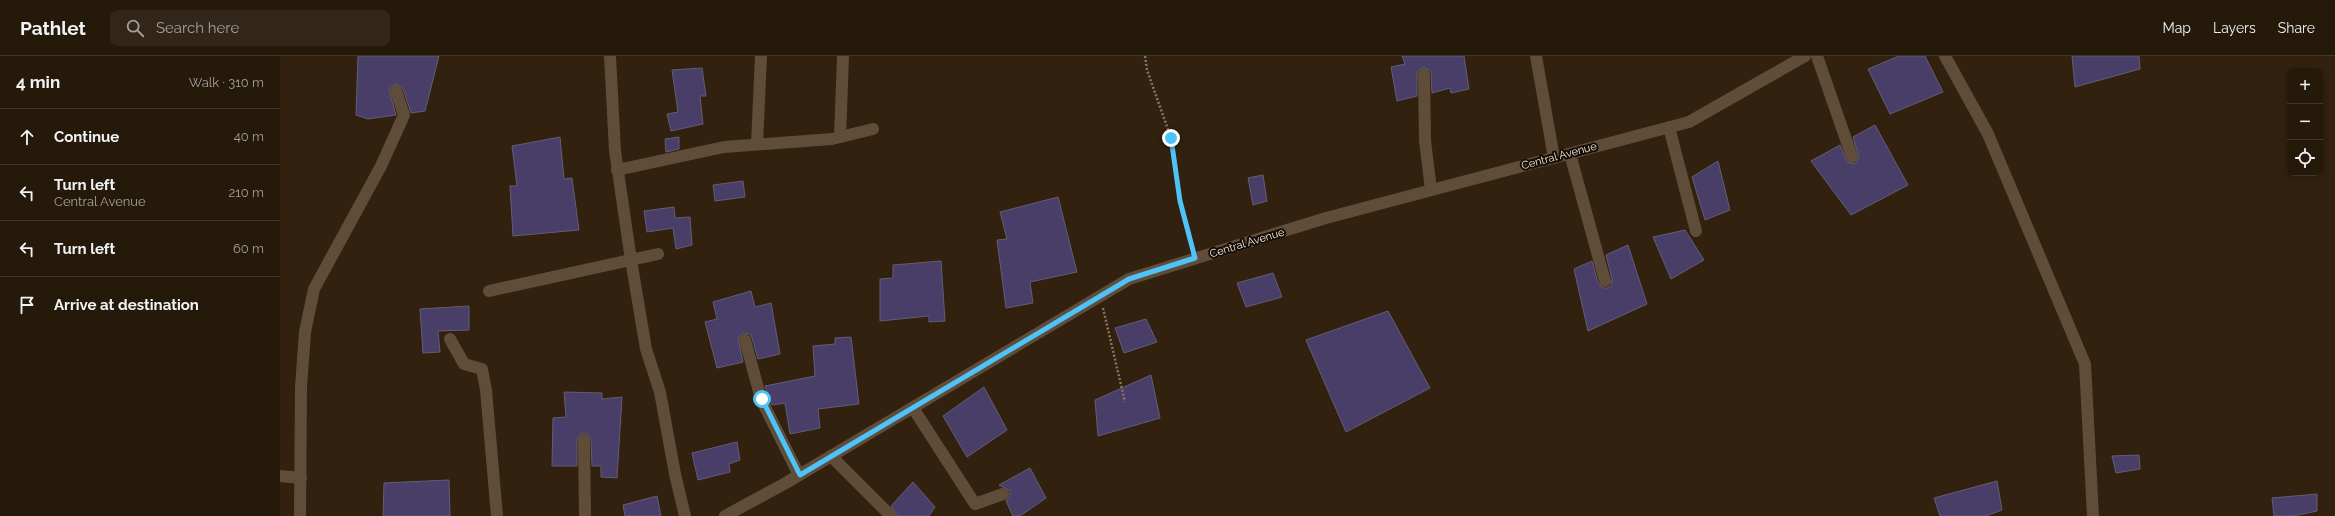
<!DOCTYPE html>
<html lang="en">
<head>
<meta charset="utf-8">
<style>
	body { margin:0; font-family:Raleway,sans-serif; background:#312618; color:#f1f3f6 }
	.controls { position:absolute; right:12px; top:12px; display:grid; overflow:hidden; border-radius:8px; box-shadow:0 2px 6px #0003 }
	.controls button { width:36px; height:36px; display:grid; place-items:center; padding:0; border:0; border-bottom:1px solid #42382b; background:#25190a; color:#f1f3f6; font:20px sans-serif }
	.stop { position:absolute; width:12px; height:12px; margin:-9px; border:3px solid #4fc3f7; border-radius:50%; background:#fff }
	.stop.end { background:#4fc3f7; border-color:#fff; box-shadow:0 1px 4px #0008 }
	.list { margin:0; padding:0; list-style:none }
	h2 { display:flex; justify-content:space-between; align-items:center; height:52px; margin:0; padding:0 16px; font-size:17px }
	h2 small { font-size:13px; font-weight:400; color:#a3a09c }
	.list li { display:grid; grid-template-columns:26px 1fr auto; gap:12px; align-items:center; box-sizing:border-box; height:56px; padding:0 16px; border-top:1px solid #42382b }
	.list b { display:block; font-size:15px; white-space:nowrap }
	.list p { margin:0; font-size:13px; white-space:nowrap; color:#a3a09c }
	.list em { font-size:13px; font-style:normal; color:#a3a09c }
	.icon { flex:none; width:22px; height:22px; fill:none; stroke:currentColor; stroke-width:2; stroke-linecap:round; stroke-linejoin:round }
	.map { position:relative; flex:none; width:2055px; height:460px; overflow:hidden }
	header { display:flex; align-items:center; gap:24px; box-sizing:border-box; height:56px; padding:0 20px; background:#25190a; border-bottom:1px solid #42382b }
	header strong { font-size:19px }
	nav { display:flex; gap:22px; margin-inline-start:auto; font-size:14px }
	.search { width:280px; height:36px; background:#312618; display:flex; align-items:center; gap:10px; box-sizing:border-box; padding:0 14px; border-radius:8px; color:#a3a09c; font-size:15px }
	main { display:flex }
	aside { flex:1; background:#25190a }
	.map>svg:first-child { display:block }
	.building { fill:#493e68; stroke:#635d75 }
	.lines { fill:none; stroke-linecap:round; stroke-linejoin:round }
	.path { stroke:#867868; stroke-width:2.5; stroke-dasharray:2 2; stroke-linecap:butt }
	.street { stroke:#5f4d3a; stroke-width:12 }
	.secondary { stroke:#5f4d3a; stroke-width:12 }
	.route { stroke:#4fc3f7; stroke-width:5 }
	.labels { text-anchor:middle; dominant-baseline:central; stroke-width:4; stroke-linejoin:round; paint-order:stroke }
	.street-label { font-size:11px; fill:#f2e7db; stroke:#130c05 }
</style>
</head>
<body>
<header>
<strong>Pathlet</strong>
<div class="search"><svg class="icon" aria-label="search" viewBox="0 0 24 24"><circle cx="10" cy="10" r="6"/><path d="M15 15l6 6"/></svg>Search here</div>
<nav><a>Map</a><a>Layers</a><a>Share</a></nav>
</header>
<main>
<aside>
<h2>4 min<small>Walk · 310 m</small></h2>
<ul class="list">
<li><svg class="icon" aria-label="ahead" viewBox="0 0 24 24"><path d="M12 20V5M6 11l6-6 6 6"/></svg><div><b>Continue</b></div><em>40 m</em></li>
<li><svg class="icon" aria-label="left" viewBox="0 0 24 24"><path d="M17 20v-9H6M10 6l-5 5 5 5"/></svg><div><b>Turn left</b><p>Central Avenue</p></div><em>210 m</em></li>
<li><svg class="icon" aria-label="left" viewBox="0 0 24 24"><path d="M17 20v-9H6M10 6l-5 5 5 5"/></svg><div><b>Turn left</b></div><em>60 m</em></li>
<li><svg class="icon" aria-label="arrive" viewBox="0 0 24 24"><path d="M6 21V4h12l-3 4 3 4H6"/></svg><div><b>Arrive at destination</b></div></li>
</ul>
</aside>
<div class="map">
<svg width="2055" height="460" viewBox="0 0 2055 460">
	<rect width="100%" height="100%" fill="#31210e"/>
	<g class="building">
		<polygon points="78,0 159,0 145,55 131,57 123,33 117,28 111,30 109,34 116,59 88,63 76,59"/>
		<polygon points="1122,0 1184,0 1189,33 1171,37 1170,32 1152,37 1151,15 1144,11 1138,14 1137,18 1137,40 1117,45 1111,11 1125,8"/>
		<polygon points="1619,0 1645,0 1663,36 1610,58 1588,13"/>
		<polygon points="1792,0 1859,0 1860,13 1795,31"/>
		<polygon points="422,12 426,40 420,40 423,68 391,75 387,58 398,56 392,14"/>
		<polygon points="1595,69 1628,129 1571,159 1531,105 1560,89 1567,106 1575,108 1579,102 1573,81"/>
		<polygon points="280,81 284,123 292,122 299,174 233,180 230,130 237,130 232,90"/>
		<polygon points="399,81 399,93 386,96 385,83"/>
		<polygon points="1438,105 1450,154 1425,164 1412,121"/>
		<polygon points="983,119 987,145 973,149 968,122"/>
		<polygon points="463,125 465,141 435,145 433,129"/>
		<polygon points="778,141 797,216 750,226 753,247 726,252 717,184 727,183 720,156"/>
		<polygon points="394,151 395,162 410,161 412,189 396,193 393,172 367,176 364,155"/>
		<polygon points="1405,174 1424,204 1391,223 1373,181"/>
		<polygon points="1348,189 1367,248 1308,275 1294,213 1312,205 1318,227 1323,232 1327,232 1331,230 1332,223 1326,199"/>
		<polygon points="661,205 665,265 649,266 649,260 600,265 600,223 613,222 613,209"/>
		<polygon points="993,217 1002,241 966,251 957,227"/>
		<polygon points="471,235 475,251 491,247 500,298 478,303 472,282 470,278 463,277 458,282 463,306 437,312 425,266 437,263 433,246"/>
		<polygon points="189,250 189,274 158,275 160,296 143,297 140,253"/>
		<polygon points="1108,255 1150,332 1066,376 1026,284"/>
		<polygon points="866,263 877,286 844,297 835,272"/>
		<polygon points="571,281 579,348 538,353 540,372 510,378 505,347 492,349 485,330 535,320 533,290 555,288 555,282"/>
		<polygon points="871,319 880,362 818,380 815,344"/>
		<polygon points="704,331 727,374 687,401 663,360"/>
		<polygon points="284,336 322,337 322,343 342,341 337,422 321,421 321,410 312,410 311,384 308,378 304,377 300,378 297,384 297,410 272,410 273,362 286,361"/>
		<polygon points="457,386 460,404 449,408 450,416 418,424 412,397"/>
		<polygon points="1859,399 1860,413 1836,417 1832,400"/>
		<polygon points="750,412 766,442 740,460 733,460 726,445 730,440 730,435 719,429"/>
		<polygon points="169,424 170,460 103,460 104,427"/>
		<polygon points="1717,425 1722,454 1706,460 1660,460 1654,442"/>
		<polygon points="633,426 655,451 649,460 618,460 611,450"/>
		<polygon points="2037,438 2037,455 2013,460 1994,460 1992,442"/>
		<polygon points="377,440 381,460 345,460 343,449"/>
	</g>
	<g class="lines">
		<g class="path">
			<polyline points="865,0 867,14 891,82 900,145 912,190"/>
			<polyline points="823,252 845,346"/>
		</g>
		<g class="street">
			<polyline points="330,0 335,95 351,204 366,293 380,336 395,418 405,460"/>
			<polyline points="1256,0 1274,102"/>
			<polyline points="1537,0 1572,101"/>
			<polyline points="1665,0 1708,78 1805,308 1813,460"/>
			<polyline points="1144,18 1145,85 1151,134"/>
			<polyline points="1389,71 1416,175"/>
			<polyline points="560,81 563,0"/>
			<polyline points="477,88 481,0"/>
			<polyline points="1290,98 1325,225"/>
			<polyline points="337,114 444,91 552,83 593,73"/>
			<polyline points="209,235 378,198"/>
			<polyline points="170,283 184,308 202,313 206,334 217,460"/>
			<polyline points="465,284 481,343 519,419"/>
			<polyline points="633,352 695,448 723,438"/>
			<polyline points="304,384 305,460"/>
			<polyline points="551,400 611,460"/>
			<polyline points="0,420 21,422"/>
			<polyline points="20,460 21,331 25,276 34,233 101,110 124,59 116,35"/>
		</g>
		<polyline class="secondary" points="445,460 504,428 849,223 1046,162 1409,66 1525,0"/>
	</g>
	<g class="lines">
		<polyline class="route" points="482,343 520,419 849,223 915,202 900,145 891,82"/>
	</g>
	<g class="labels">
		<g class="street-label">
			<text transform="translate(1279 100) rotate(-15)">Central Avenue</text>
			<text transform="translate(967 187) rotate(-17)">Central Avenue</text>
		</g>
	</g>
</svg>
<div class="controls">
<button>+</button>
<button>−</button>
<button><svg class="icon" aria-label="locate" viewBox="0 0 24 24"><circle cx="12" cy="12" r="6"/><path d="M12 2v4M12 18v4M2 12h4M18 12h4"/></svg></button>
</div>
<div class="stop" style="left:482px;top:343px"></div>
<div class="stop end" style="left:891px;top:82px"></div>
</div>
</main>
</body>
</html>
